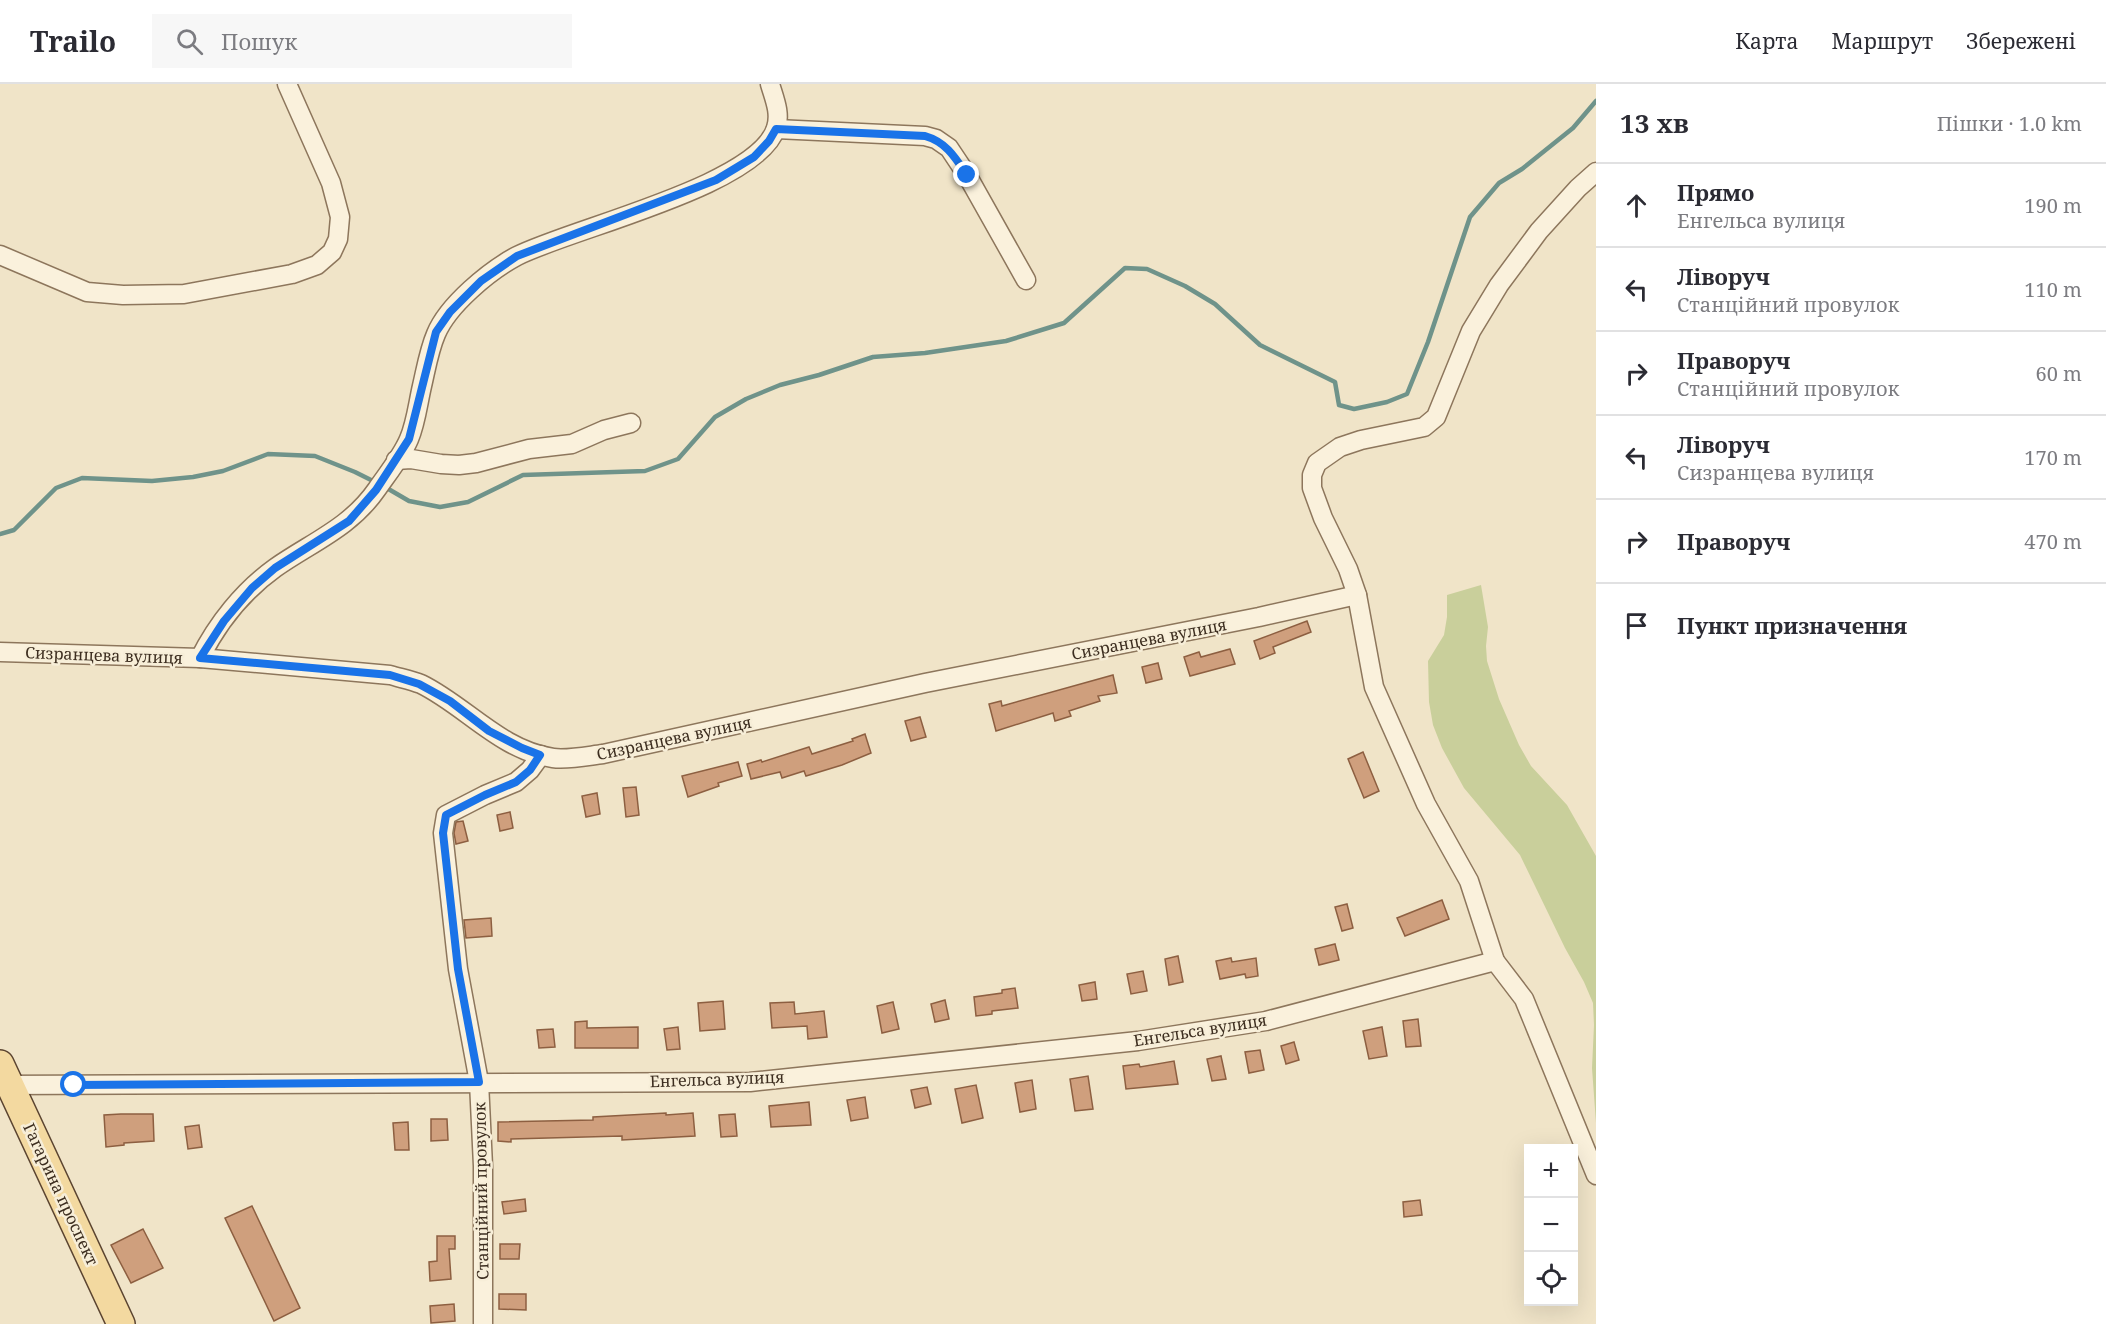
<!DOCTYPE html>
<html lang="uk">
<head>
<meta charset="utf-8">
<style>
	body { margin:0; font-family:"Noto Serif",serif; background:#f7f7f7; color:#2b2b33 }
	.controls { position:absolute; right:18px; bottom:18px; display:grid; overflow:hidden; border-radius:0px; box-shadow:0 6px 24px #0002 }
	.controls button { width:54px; height:54px; display:grid; place-items:center; padding:0; border:0; border-bottom:2px solid #e1e1e2; background:#fff; color:#2b2b33; font:30px sans-serif }
	.stop { position:absolute; width:18px; height:18px; margin:-14px; border:4px solid #1a73e8; border-radius:50%; background:#fff }
	.stop.end { background:#1a73e8; border-color:#fff; box-shadow:0 2px 6px #0008 }
	.list { margin:0; padding:0; list-style:none }
	h2 { display:flex; justify-content:space-between; align-items:center; height:78px; margin:0; padding:0 24px; font-size:26px }
	h2 small { font-size:20px; font-weight:400; color:#7c7c81 }
	.list li { display:grid; grid-template-columns:39px 1fr auto; gap:18px; align-items:center; box-sizing:border-box; height:84px; padding:0 24px; border-top:2px solid #e1e1e2 }
	.list b { display:block; font-size:22px; white-space:nowrap }
	.list p { margin:0; font-size:20px; white-space:nowrap; color:#7c7c81 }
	.list em { font-size:20px; font-style:normal; color:#7c7c81 }
	.icon { flex:none; width:33px; height:33px; fill:none; stroke:currentColor; stroke-width:2; stroke-linecap:round; stroke-linejoin:round }
	.map { position:relative; flex:none; width:1596px; height:1240px; overflow:hidden }
	header { display:flex; align-items:center; gap:36px; box-sizing:border-box; height:84px; padding:0 30px; background:#fff; border-bottom:2px solid #e1e1e2 }
	header strong { font-size:28px }
	nav { display:flex; gap:33px; margin-inline-start:auto; font-size:21px }
	.search { width:420px; height:54px; background:#f7f7f7; display:flex; align-items:center; gap:15px; box-sizing:border-box; padding:0 21px; border-radius:0px; color:#7c7c81; font-size:22px }
	main { display:flex }
	aside { flex:1; background:#fff }
	.map>svg:first-child { display:block }
	.green { fill:#c9cf9b }
	.lines { fill:none; stroke-linecap:round; stroke-linejoin:round }
	.stream { stroke:#6f938a; stroke-width:4.5 }
	.building { fill:#cf9f7d; stroke:#8d5f41; stroke-width:1.5 }
	.minor-casing { stroke:#8d765c; stroke-width:21 }
	.primary-casing { stroke:#5b4430; stroke-width:30 }
	.minor { stroke:#faf1dc; stroke-width:18 }
	.primary { stroke:#f3d9a0; stroke-width:27 }
	.route { stroke:#1a73e8; stroke-width:8 }
	.labels { text-anchor:middle; dominant-baseline:central; stroke-width:5; stroke-linejoin:round; paint-order:stroke }
	.street-label { font-size:16px; fill:#3d2e20; stroke:#f7eed8 }
</style>
</head>
<body>
<header>
<strong>Trailo</strong>
<div class="search"><svg class="icon" aria-label="search" viewBox="0 0 24 24"><circle cx="10" cy="10" r="6"/><path d="M15 15l6 6"/></svg>Пошук</div>
<nav><a>Карта</a><a>Маршрут</a><a>Збережені</a></nav>
</header>
<main>
<div class="map">
<svg width="1596" height="1240" viewBox="0 0 1596 1240">
	<rect width="100%" height="100%" fill="#f0e4c8"/>
	<polygon class="green" points="1481,501 1488,543 1486,562 1487,577 1499,615 1519,661 1531,682 1567,721 1596,772 1596,1039 1592,984 1594,941 1593,919 1584,898 1565,864 1520,771 1464,704 1442,664 1433,641 1429,618 1428,577 1444,551 1447,533 1447,511"/>
	<g class="lines">
		<g class="stream">
			<polyline points="385,403 409,417 440,423 468,418 523,391 645,387 678,375 715,333 746,315 780,301 819,291 873,273 925,269 1006,257 1064,239 1125,184 1147,185 1185,202 1215,220 1260,261 1335,298 1339,321 1354,325 1387,318 1407,310 1428,258 1470,133 1499,99 1522,85 1573,44 1596,17"/>
			<polyline points="0,450 14,446 56,404 82,394 152,397 193,393 223,387 268,370 315,372 355,388 377,399"/>
		</g>
	</g>
	<g class="building">
		<polygon points="1307,537 1311,548 1273,563 1275,569 1260,575 1254,557"/>
		<polygon points="1230,565 1235,580 1190,592 1184,573 1199,568 1201,573"/>
		<polygon points="1158,579 1162,595 1146,599 1142,583"/>
		<polygon points="1113,591 1117,609 1098,612 1100,617 1069,627 1071,632 1055,637 1053,629 996,647 989,620 1001,617 1002,622"/>
		<polygon points="920,633 926,653 911,657 905,637"/>
		<polygon points="865,650 871,669 842,681 806,692 804,687 782,694 780,688 751,695 747,680 761,676 762,678 809,663 812,670 853,657 852,655"/>
		<polygon points="1363,668 1379,707 1364,714 1348,675"/>
		<polygon points="738,678 742,692 718,699 719,702 688,713 682,692"/>
		<polygon points="636,703 639,731 626,733 623,704"/>
		<polygon points="597,709 600,730 586,733 582,712"/>
		<polygon points="510,728 513,744 500,747 497,731"/>
		<polygon points="463,737 468,757 456,760 454,749 456,738"/>
		<polygon points="1442,816 1449,835 1405,852 1397,834"/>
		<polygon points="1347,820 1353,844 1342,847 1335,823"/>
		<polygon points="491,834 492,852 466,854 464,836"/>
		<polygon points="1335,860 1339,876 1319,881 1315,865"/>
		<polygon points="1178,872 1183,898 1169,901 1165,875"/>
		<polygon points="1231,874 1232,878 1256,874 1258,892 1246,894 1245,890 1220,895 1216,877"/>
		<polygon points="1143,887 1147,907 1131,910 1127,890"/>
		<polygon points="1095,898 1097,915 1082,917 1079,901"/>
		<polygon points="1015,904 1018,924 992,927 992,930 976,932 974,913 1002,909 1002,906"/>
		<polygon points="945,916 949,935 935,938 931,920"/>
		<polygon points="723,917 725,945 700,947 698,919"/>
		<polygon points="794,918 795,930 824,927 827,953 808,955 807,942 772,944 770,919"/>
		<polygon points="893,918 899,945 882,949 877,922"/>
		<polygon points="1418,935 1421,962 1406,963 1403,937"/>
		<polygon points="587,937 587,944 638,943 638,964 575,964 575,938"/>
		<polygon points="678,943 680,965 667,966 664,945"/>
		<polygon points="1382,943 1387,972 1369,975 1363,947"/>
		<polygon points="553,945 555,963 539,964 537,946"/>
		<polygon points="1294,958 1299,976 1286,980 1281,962"/>
		<polygon points="1260,966 1264,986 1249,989 1245,968"/>
		<polygon points="1221,972 1226,995 1212,997 1207,975"/>
		<polygon points="1174,977 1178,1000 1126,1005 1123,982 1139,980 1140,983"/>
		<polygon points="1088,992 1093,1025 1075,1027 1070,995"/>
		<polygon points="1032,996 1036,1025 1020,1028 1015,999"/>
		<polygon points="976,1001 983,1034 962,1039 955,1005"/>
		<polygon points="927,1003 931,1020 915,1024 911,1006"/>
		<polygon points="865,1013 868,1034 851,1037 847,1016"/>
		<polygon points="809,1018 811,1041 771,1043 769,1022"/>
		<polygon points="666,1029 666,1031 693,1029 695,1052 622,1056 622,1052 511,1055 511,1058 498,1057 498,1038 593,1036 593,1033"/>
		<polygon points="121,1030 153,1030 154,1057 124,1059 124,1061 106,1063 104,1031"/>
		<polygon points="735,1030 737,1052 721,1053 719,1031"/>
		<polygon points="431,1035 447,1035 448,1056 431,1057"/>
		<polygon points="408,1038 409,1066 395,1066 393,1039"/>
		<polygon points="199,1041 202,1063 188,1065 185,1043"/>
		<polygon points="525,1115 526,1127 504,1130 502,1118"/>
		<polygon points="1420,1116 1422,1131 1404,1133 1403,1118"/>
		<polygon points="252,1122 300,1224 274,1237 225,1134"/>
		<polygon points="143,1145 163,1184 131,1199 111,1161"/>
		<polygon points="437,1152 455,1152 455,1165 449,1165 451,1195 430,1197 429,1178 437,1177"/>
		<polygon points="500,1160 520,1160 519,1175 500,1175"/>
		<polygon points="499,1210 526,1210 526,1226 499,1225"/>
		<polygon points="454,1220 455,1237 431,1239 430,1222"/>
	</g>
	<g class="lines">
		<defs>
			<g id="minor">
				<polyline points="776,45 925,52 936,55 949,64 967,91 1026,196"/>
				<polyline points="1596,88 1578,104 1539,147 1499,201 1471,247 1436,333 1424,343 1361,356 1340,363 1317,379 1312,391 1312,404 1323,434 1348,485 1357,511 1374,603 1426,720 1469,797 1495,877 1524,915 1596,1091"/>
				<polyline points="0,171 87,208 123,211 184,210 292,190 317,181 332,168 338,155 340,133 331,99 287,0"/>
				<polyline points="396,376 411,375 441,380 459,381 476,379 529,365 572,360 604,346 631,339"/>
				<path d="M0 568 200 574 390 591C400 594 411 596 421 600 466 622 500 666 553 674 568 676 587 672 603 670L925 599 1259 533 1357 511"/>
				<path d="M200 574C217 540 243 507 275 484 312 458 350 444 377 405 388 389 402 372 409 355 416 339 418 319 422 302 426 285 429 266 436 250 448 221 489 187 517 172 572 144 758 102 776 44 781 29 774 14 770 0"/>
				<polyline points="0,1001 750,998 1138,957 1266,937 1495,877"/>
				<polyline points="483,1240 483,1082 479,998 458,885 443,749 446,731 485,711 516,698 530,686 541,671"/>
			</g>
			<polyline id="primary" points="0,980 121,1240"/>
		</defs>
		<use href="#minor" class="minor-casing"/>
		<use href="#primary" class="primary-casing"/>
		<use href="#minor" class="minor"/>
		<use href="#primary" class="primary"/>
	</g>
	<g class="lines">
		<path class="route" d="M74 1001 479 998 458 885 443 749 446 731 485 711 516 698 530 686 540 671 522 664 489 647 450 617 419 600 390 591 200 574 224 537 252 504 275 484 349 437 376 406 409 355 436 248 450 228 481 197 517 172 716 96 754 73 769 57 776 45 925 52C946 58 955 73 967 91"/>
	</g>
	<g class="labels">
		<g class="street-label">
			<text transform="translate(1149 555) rotate(-11)">Сизранцева вулиця</text>
			<text transform="translate(104 571) rotate(2)">Сизранцева вулиця</text>
			<text transform="translate(674 654) rotate(-12)">Сизранцева вулиця</text>
			<text transform="translate(1200 946) rotate(-9)">Енгельса вулиця</text>
			<text transform="translate(717 995) rotate(-2)">Енгельса вулиця</text>
			<text transform="translate(481 1107) rotate(-91)">Станційний провулок</text>
			<text transform="translate(61 1110) rotate(65)">Гагарина проспект</text>
		</g>
	</g>
</svg>
<div class="controls">
<button>+</button>
<button>−</button>
<button><svg class="icon" aria-label="locate" viewBox="0 0 24 24"><circle cx="12" cy="12" r="6"/><path d="M12 2v4M12 18v4M2 12h4M18 12h4"/></svg></button>
</div>
<div class="stop" style="left:74px;top:1001px"></div>
<div class="stop end" style="left:967px;top:91px"></div>
</div>
<aside>
<h2>13 хв<small>Пішки · 1.0 km</small></h2>
<ul class="list">
<li><svg class="icon" aria-label="ahead" viewBox="0 0 24 24"><path d="M12 20V5M6 11l6-6 6 6"/></svg><div><b>Прямо</b><p>Енгельса вулиця</p></div><em>190 m</em></li>
<li><svg class="icon" aria-label="left" viewBox="0 0 24 24"><path d="M17 20v-9H6M10 6l-5 5 5 5"/></svg><div><b>Ліворуч</b><p>Станційний провулок</p></div><em>110 m</em></li>
<li><svg class="icon" aria-label="right" viewBox="0 0 24 24"><path d="M7 20v-9h11M14 6l5 5-5 5"/></svg><div><b>Праворуч</b><p>Станційний провулок</p></div><em>60 m</em></li>
<li><svg class="icon" aria-label="left" viewBox="0 0 24 24"><path d="M17 20v-9H6M10 6l-5 5 5 5"/></svg><div><b>Ліворуч</b><p>Сизранцева вулиця</p></div><em>170 m</em></li>
<li><svg class="icon" aria-label="right" viewBox="0 0 24 24"><path d="M7 20v-9h11M14 6l5 5-5 5"/></svg><div><b>Праворуч</b></div><em>470 m</em></li>
<li><svg class="icon" aria-label="arrive" viewBox="0 0 24 24"><path d="M6 21V4h12l-3 4 3 4H6"/></svg><div><b>Пункт призначення</b></div></li>
</ul>
</aside>
</main>
</body>
</html>
